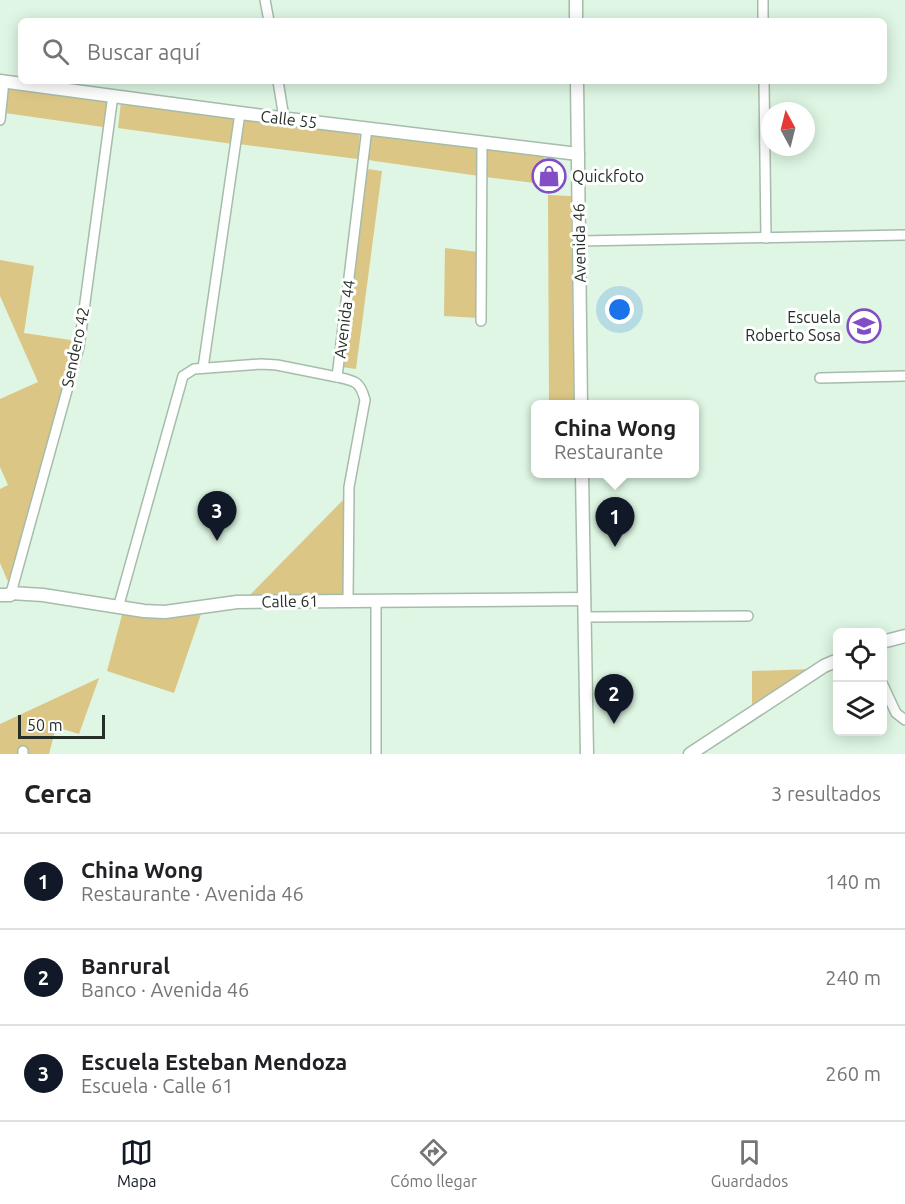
<!DOCTYPE html>
<html lang="es">
<head>
<meta charset="utf-8">
<style>
	body { margin:0; font-family:Ubuntu,sans-serif; background:#f2f2f2; color:#202124 }
	.controls { position:absolute; right:18px; bottom:18px; display:grid; overflow:hidden; border-radius:9px; box-shadow:0 3px 15px #0003 }
	.controls button { width:54px; height:54px; display:grid; place-items:center; padding:0; border:0; border-bottom:2px solid #e0e0e0; background:#fff; color:#202124; font:30px sans-serif }
	.compass { position:absolute; left:761px; top:102px; width:54px; height:54px; border-radius:50%; background:#fff; box-shadow:0 3px 15px #0003; rotate:353deg }
	.scale { position:absolute; left:18px; bottom:15px; width:87px; box-sizing:border-box; padding-left:6px; border:3px solid #252e27; border-top:0; font-size:16px; line-height:21px; white-space:nowrap; color:#252e27; -webkit-text-stroke:4px #fff; paint-order:stroke }
	.you { position:absolute; left:620px; top:310px; width:21px; height:21px; margin:-15px; border:4px solid #fff; border-radius:50%; background:#1a73e8; box-shadow:0 0 0 9px #1a73e833 }
	.badge { display:grid; place-items:center; width:39px; height:39px; border-radius:50%; background:#111827; color:#fff; font-size:20px; font-weight:700 }
	.pin { position:absolute; translate:-50% -50px; filter:drop-shadow(0 2px 3px #0008) }
	.pin::after { content:''; position:absolute; top:32px; width:21px; height:18px; background:inherit; clip-path:polygon(0 0,100% 0,50% 100%) }
	.popup { position:absolute; left:531px; top:400px; width:168px; height:78px; box-sizing:border-box; display:grid; place-content:center; border-radius:9px; background:#fff; filter:drop-shadow(0 2px 4px #0005); font-size:20px; white-space:nowrap; color:#757577 }
	.popup b { font-size:22px; color:#202124 }
	.popup::after { content:''; position:absolute; left:50%; top:100%; margin-left:-12px; border:12px solid transparent; border-top-color:#fff }
	.list { margin:0; padding:0; list-style:none }
	h2 { display:flex; justify-content:space-between; align-items:center; height:78px; margin:0; padding:0 24px; font-size:26px }
	h2 small { font-size:20px; font-weight:400; color:#757577 }
	.list li { display:grid; grid-template-columns:39px 1fr auto; gap:18px; align-items:center; box-sizing:border-box; height:96px; padding:0 24px; border-top:2px solid #e0e0e0 }
	.list b { display:block; font-size:22px; white-space:nowrap }
	.list p { margin:0; font-size:20px; white-space:nowrap; color:#757577 }
	.list em { font-size:20px; font-style:normal; color:#757577 }
	.icon { flex:none; width:33px; height:33px; fill:none; stroke:currentColor; stroke-width:2; stroke-linecap:round; stroke-linejoin:round }
	.map { position:relative; flex:none; width:905px; height:754px; overflow:hidden }
	.search { position:absolute; background:#fff; box-shadow:0 3px 15px #0003; left:18px; right:18px; top:18px; height:66px; display:flex; align-items:center; gap:15px; box-sizing:border-box; padding:0 21px; border-radius:9px; color:#757577; font-size:22px }
	.sheet { height:366px; background:#fff }
	nav { display:flex; justify-content:space-around; align-items:center; box-sizing:border-box; height:84px; border-top:2px solid #e0e0e0; background:#fff; font-size:16px; color:#757577 }
	nav a { display:grid; justify-items:center; gap:3px }
	nav .on { color:#111827 }
	.map>svg:first-child { display:block }
	.park { fill:#dbc685 }
	.lines { fill:none; stroke-linecap:round; stroke-linejoin:round }
	.minor-casing { stroke:#a5bcaa; stroke-width:12 }
	.tertiary-casing { stroke:#a5bcaa; stroke-width:15 }
	.minor { stroke:#fff; stroke-width:9 }
	.tertiary { stroke:#fff; stroke-width:12 }
	.labels { text-anchor:middle; dominant-baseline:central; stroke-width:6; stroke-linejoin:round; paint-order:stroke }
	.street-label { font-size:16px; fill:#252e27; stroke:#fff }
	.poi-label { font-size:16px; fill:#252e27; stroke:#fff; text-anchor:start }
</style>
</head>
<body>
<div class="map">
<svg width="905" height="754" viewBox="0 0 905 754">
	<rect width="100%" height="100%" fill="#def6e3"/>
	<g class="park">
		<polygon points="9,85 113,99 110,128 5,113"/>
		<polygon points="121,101 236,118 233,144 118,128"/>
		<polygon points="242,118 360,132 358,159 239,144"/>
		<polygon points="371,132 478,145 479,176 368,160"/>
		<polygon points="485,146 544,154 543,184 485,177"/>
		<polygon points="367,169 382,171 356,369 342,367"/>
		<polygon points="548,195 571,196 574,404 549,404"/>
		<polygon points="445,248 478,252 479,318 444,316"/>
		<polygon points="0,260 34,266 24,333 84,342 9,584 0,563 0,489 8,485 0,467 0,399 38,382 0,296"/>
		<polygon points="345,498 344,597 247,598"/>
		<polygon points="201,614 174,693 107,671 122,615 167,618"/>
		<polygon points="813,669 752,707 752,671"/>
		<polygon points="99,678 79,734 56,727 49,754 0,754 0,724"/>
	</g>
	<g class="lines">
		<defs>
			<g id="minor">
				<polyline points="265,0 269,21"/>
				<polyline points="763,0 763,21"/>
				<polyline points="278,81 284,118"/>
				<polyline points="764,81 766,238"/>
				<polyline points="0,120 4,81"/>
				<polyline points="579,241 905,235"/>
				<polyline points="481,321 482,143"/>
				<polyline points="203,368 240,113"/>
				<polyline points="820,378 905,376"/>
				<polyline points="11,593 79,347 113,95"/>
				<polyline points="376,600 376,754"/>
				<path d="M348 601 349 487 365 400C360 381 355 381 337 377L367 128"/>
				<polyline points="118,608 183,376 194,369 261,364 277,365 337,377"/>
				<polyline points="585,617 748,616"/>
				<polyline points="882,683 896,713 905,720"/>
				<polyline points="23,751 23,754"/>
			</g>
			<g id="tertiary">
				<polyline points="576,0 576,21"/>
				<polyline points="0,81 240,113 578,154"/>
				<polyline points="577,81 581,404"/>
				<polyline points="582,474 587,754"/>
				<polyline points="0,595 10,595 11,593 43,595 144,611 165,612 237,602 584,599"/>
				<polyline points="882,642 905,636"/>
				<polyline points="690,754 824,666 838,660"/>
			</g>
		</defs>
		<use href="#minor" class="minor-casing"/>
		<use href="#tertiary" class="tertiary-casing"/>
		<use href="#minor" class="minor"/>
		<use href="#tertiary" class="tertiary"/>
	</g>
	<defs>
		<symbol id="shop-ring" viewBox="-11 -11 22 22"><circle r="9.5" fill="#fff" stroke="#834ec5" stroke-width="1.5"/><path d="M-5-2.5h2.3a2.7 3.5 0 0 1 5.4 0H5L5.5 6h-11ZM-1.5-2.5h3a1.5 2.3 0 0 0-3 0Z" fill="#834ec5"/></symbol>
		<symbol id="school-ring" viewBox="-11 -11 22 22"><circle r="9.5" fill="#fff" stroke="#834ec5" stroke-width="1.5"/><path d="M0-5L7-2L0 1L-7-2ZM-4 1L0 2.5L4 1V4Q0 6-4 4Z" fill="#834ec5"/></symbol>
	</defs>
	<g fill-rule="evenodd">
		<use href="#shop-ring" x="530" y="157" width="38" height="38"/>
		<use href="#school-ring" x="845" y="307" width="38" height="38"/>
	</g>
	<g class="labels">
		<g class="street-label">
			<text transform="translate(289 119) rotate(7)">Calle 55</text>
			<text transform="translate(579 243) rotate(-91)">Avenida 46</text>
			<text transform="translate(344 319) rotate(-83)">Avenida 44</text>
			<text transform="translate(75 347) rotate(-78)">Sendero 42</text>
			<text transform="translate(290 601) rotate(-1)">Calle 61</text>
		</g>
		<g class="poi-label">
			<text x="572" y="176">Quickfoto</text>
			<text x="841" y="317" text-anchor="end">Escuela<tspan x="841" dy="18">Roberto Sosa</tspan></text>
		</g>
	</g>
</svg>
<div class="controls">
<button><svg class="icon" aria-label="locate" viewBox="0 0 24 24"><circle cx="12" cy="12" r="6"/><path d="M12 2v4M12 18v4M2 12h4M18 12h4"/></svg></button>
<button><svg class="icon" aria-label="layers" viewBox="0 0 24 24"><path d="M12 4l9 5-9 5-9-5zM3 14l9 5 9-5"/></svg></button>
</div>
<svg class="compass" viewBox="-18 -18 36 36"><path d="M0-13l5 13h-10z" fill="#e53935"/><path d="M0 13l5-13h-10z" fill="#757577"/></svg>
<div class="scale">50 m</div>
<div class="you"></div>
<div class="pin badge" style="left:615px;top:547px">1</div>
<div class="popup"><b>China Wong</b>Restaurante</div>
<div class="pin badge" style="left:614px;top:724px">2</div>
<div class="pin badge" style="left:217px;top:541px">3</div>
<div class="search"><svg class="icon" aria-label="search" viewBox="0 0 24 24"><circle cx="10" cy="10" r="6"/><path d="M15 15l6 6"/></svg>Buscar aquí</div>
</div>
<section class="sheet">
<h2>Cerca<small>3 resultados</small></h2>
<ul class="list">
<li><span class="badge">1</span><div><b>China Wong</b><p>Restaurante · Avenida 46</p></div><em>140 m</em></li>
<li><span class="badge">2</span><div><b>Banrural</b><p>Banco · Avenida 46</p></div><em>240 m</em></li>
<li><span class="badge">3</span><div><b>Escuela Esteban Mendoza</b><p>Escuela · Calle 61</p></div><em>260 m</em></li>
</ul>
</section>
<nav>
<a class="on"><svg class="icon" aria-label="map" viewBox="0 0 24 24"><path d="M3 6l6-2 6 2 6-2v14l-6 2-6-2-6 2zM9 4v14M15 6v14"/></svg>Mapa</a>
<a><svg class="icon" aria-label="directions" viewBox="0 0 24 24"><path d="M12 3l9 9-9 9-9-9zM9 14v-3h6M13 9l2 2-2 2"/></svg>Cómo llegar</a>
<a><svg class="icon" aria-label="saved" viewBox="0 0 24 24"><path d="M7 4h10v16l-5-4-5 4z"/></svg>Guardados</a>
</nav>
</body>
</html>
